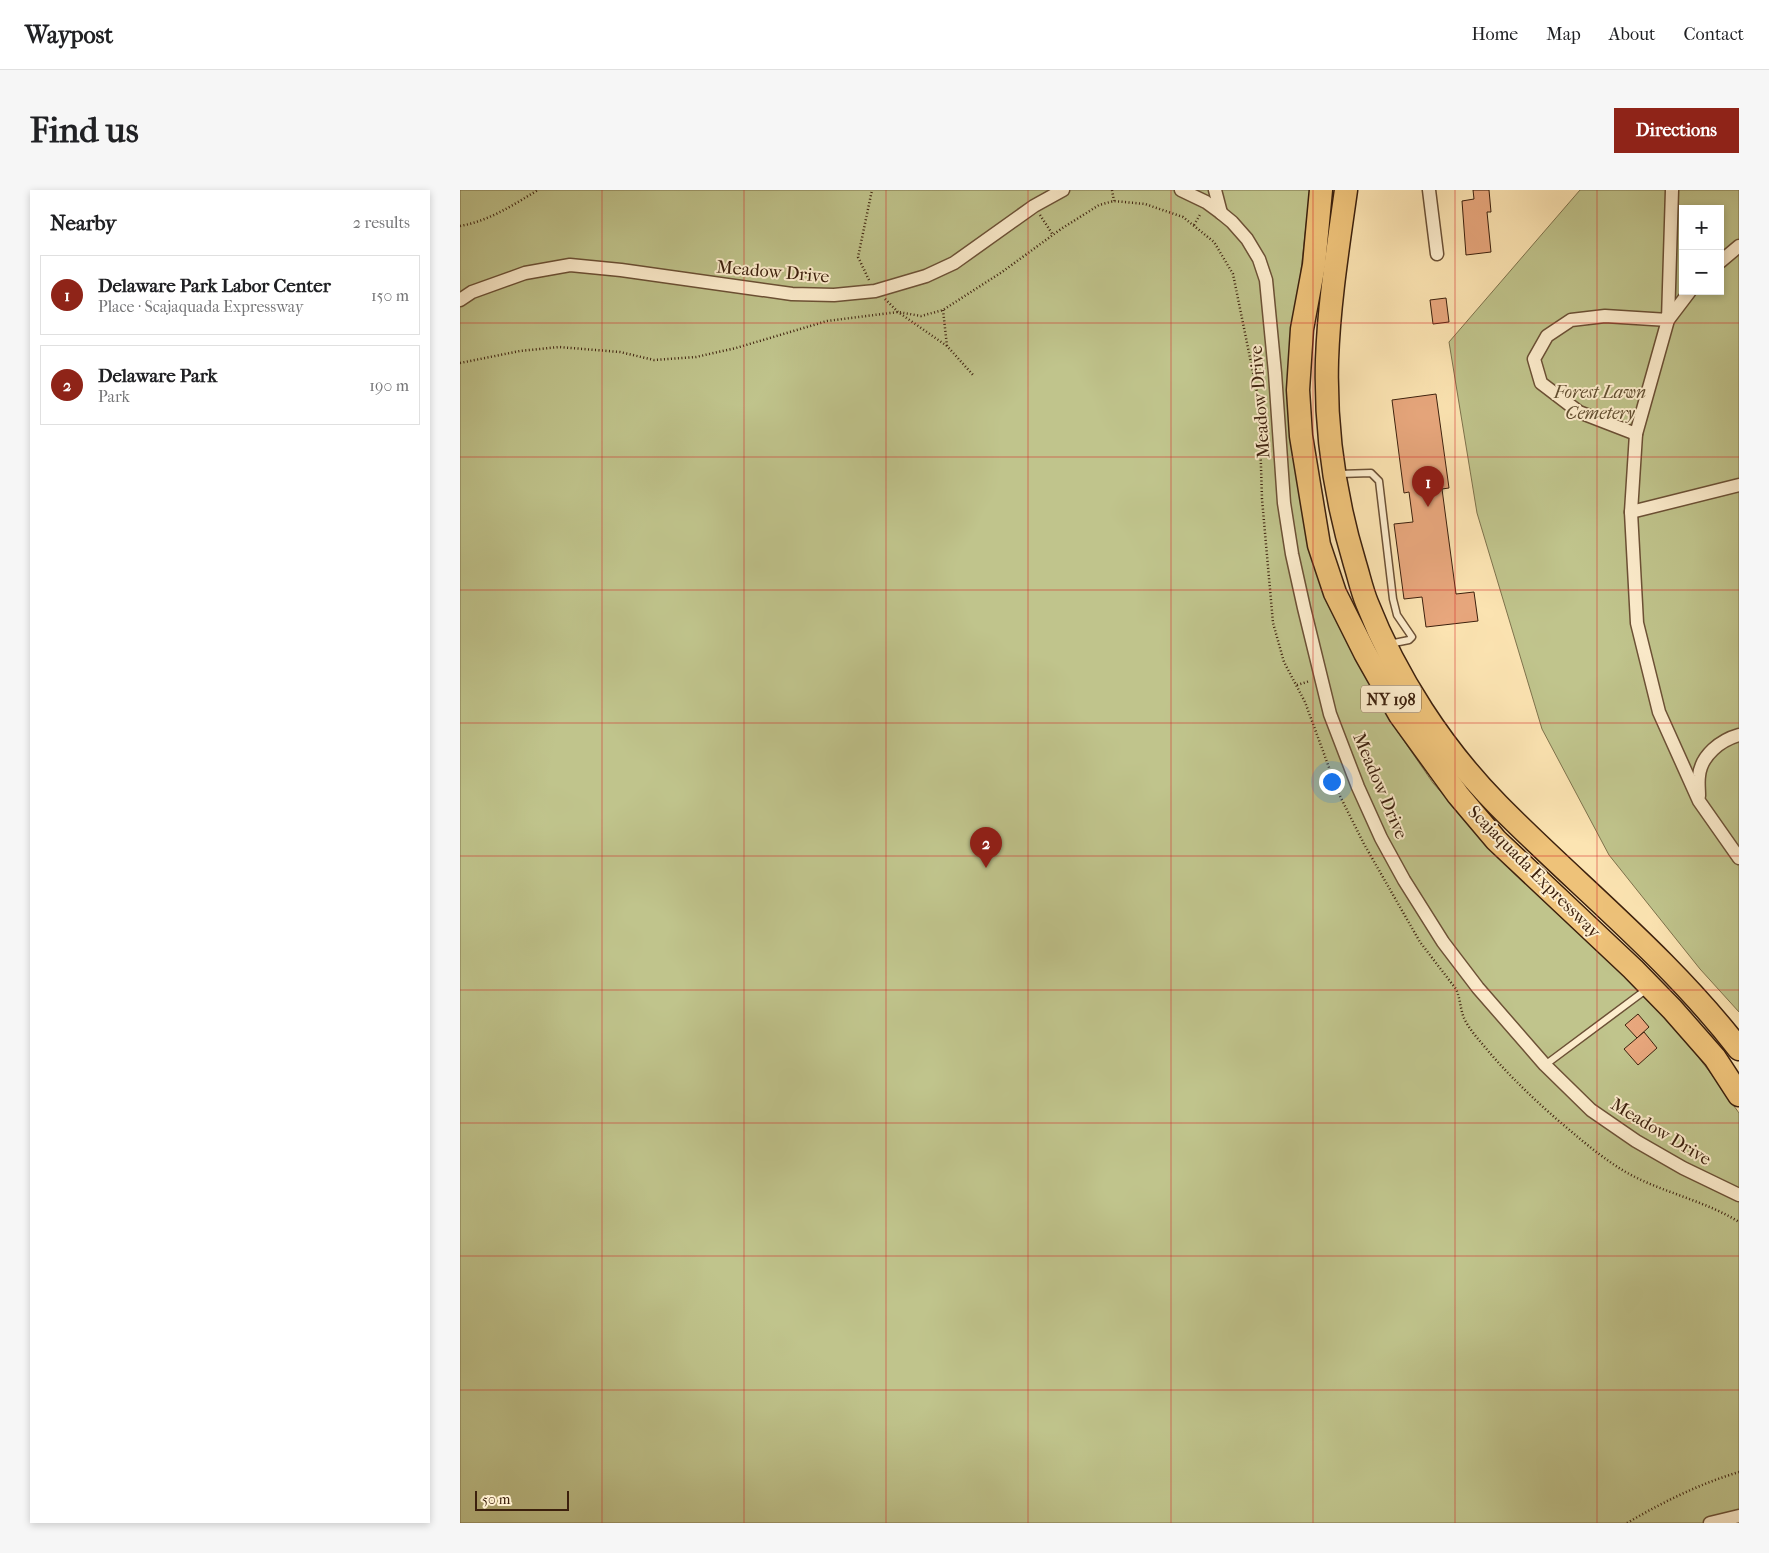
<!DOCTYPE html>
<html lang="en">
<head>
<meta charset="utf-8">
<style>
	body { margin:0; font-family:"IM FELL French Canon",serif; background:#f6f6f6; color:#202124 }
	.controls { position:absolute; right:15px; top:15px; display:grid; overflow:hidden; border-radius:0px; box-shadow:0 2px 8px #0003 }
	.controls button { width:45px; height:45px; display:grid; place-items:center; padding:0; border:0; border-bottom:1px solid #e0e0e0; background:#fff; color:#202124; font:25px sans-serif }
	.scale { position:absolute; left:15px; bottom:12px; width:94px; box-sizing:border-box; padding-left:5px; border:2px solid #3c200d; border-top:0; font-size:14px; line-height:18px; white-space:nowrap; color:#3c200d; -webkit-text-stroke:4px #fdedcd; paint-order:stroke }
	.you { position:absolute; left:871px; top:591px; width:18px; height:18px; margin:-12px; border:4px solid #fff; border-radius:50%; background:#1a73e8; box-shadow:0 0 0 8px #1a73e833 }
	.badge { display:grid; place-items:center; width:32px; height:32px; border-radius:50%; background:#8f2418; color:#fff; font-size:16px; font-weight:700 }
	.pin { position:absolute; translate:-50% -41px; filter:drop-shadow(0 1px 2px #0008) }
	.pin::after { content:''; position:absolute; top:26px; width:18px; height:15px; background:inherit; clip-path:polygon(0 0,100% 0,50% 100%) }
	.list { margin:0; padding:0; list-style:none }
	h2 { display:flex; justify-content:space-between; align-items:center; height:65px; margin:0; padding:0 20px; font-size:21px }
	h2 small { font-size:16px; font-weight:400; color:#757577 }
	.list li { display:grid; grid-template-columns:32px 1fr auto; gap:15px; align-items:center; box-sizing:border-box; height:80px; margin:0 10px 10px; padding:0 10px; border:1px solid #e0e0e0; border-radius:0px }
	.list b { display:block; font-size:19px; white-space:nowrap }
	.list p { margin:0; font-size:16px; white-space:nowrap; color:#757577 }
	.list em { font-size:16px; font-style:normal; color:#757577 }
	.map { position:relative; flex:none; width:1279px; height:1333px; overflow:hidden; border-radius:0px }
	header { display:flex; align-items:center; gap:30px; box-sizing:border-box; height:70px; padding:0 25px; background:#fff; border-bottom:1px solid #e0e0e0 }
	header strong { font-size:24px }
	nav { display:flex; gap:28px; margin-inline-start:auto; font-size:18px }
	.intro { display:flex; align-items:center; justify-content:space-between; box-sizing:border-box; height:120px; padding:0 30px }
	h1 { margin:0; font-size:35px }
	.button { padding:12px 22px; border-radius:0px; background:#8f2418; color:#fff; font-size:18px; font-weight:700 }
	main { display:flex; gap:30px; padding:0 30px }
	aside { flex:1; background:#fff; border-radius:0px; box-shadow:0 2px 8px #0003 }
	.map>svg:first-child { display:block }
	.green { fill:#c0c48c; stroke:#7e724c; fill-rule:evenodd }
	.building { fill:#e8a77d; stroke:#3c200d }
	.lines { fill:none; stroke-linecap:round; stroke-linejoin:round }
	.lane-casing { stroke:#6c5136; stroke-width:9 }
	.street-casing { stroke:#6c5136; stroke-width:15 }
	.highway-casing { stroke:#3c200d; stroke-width:25 }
	.path { stroke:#3c200d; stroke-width:2.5; stroke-dasharray:1 2.5; stroke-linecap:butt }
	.lane { stroke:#fdedcd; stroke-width:6 }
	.street { stroke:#fdedcd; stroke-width:12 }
	.highway { stroke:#eec279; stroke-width:22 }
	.grid { fill:none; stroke:#d62828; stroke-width:1; stroke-opacity:0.55 }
	.labels { text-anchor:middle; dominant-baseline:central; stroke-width:4; stroke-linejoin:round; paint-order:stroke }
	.shield { fill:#fdedcd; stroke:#765e47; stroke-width:1 }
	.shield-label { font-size:16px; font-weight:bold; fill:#3c200d }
	.street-label { font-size:18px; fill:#3c200d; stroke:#fdedcd }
	.park-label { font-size:18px; font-style:italic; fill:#645133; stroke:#fdedcd }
</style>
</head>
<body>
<header>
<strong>Waypost</strong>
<nav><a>Home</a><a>Map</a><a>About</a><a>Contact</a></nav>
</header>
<div class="intro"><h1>Find us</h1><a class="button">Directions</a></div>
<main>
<aside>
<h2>Nearby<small>2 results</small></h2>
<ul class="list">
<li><span class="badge">1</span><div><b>Delaware Park Labor Center</b><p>Place · Scajaquada Expressway</p></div><em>150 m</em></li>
<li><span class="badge">2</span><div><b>Delaware Park</b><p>Park</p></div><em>190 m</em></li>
</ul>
</aside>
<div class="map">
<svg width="1279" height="1333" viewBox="0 0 1279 1333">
	<rect width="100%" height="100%" fill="#fce4b2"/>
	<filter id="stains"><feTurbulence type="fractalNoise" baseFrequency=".004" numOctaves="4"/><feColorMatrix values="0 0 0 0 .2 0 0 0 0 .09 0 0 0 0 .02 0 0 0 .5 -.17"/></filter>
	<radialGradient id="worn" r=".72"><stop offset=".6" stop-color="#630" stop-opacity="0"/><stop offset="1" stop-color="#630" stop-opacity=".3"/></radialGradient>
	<g class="green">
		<polygon points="0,0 850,0 835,134 832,178 890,454 929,529 973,593 1005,629 1213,834 1252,885 1279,923 1279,1333 0,1333"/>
		<path d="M1120 0H1279V822L1240 779 1149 665 1082 539 1017 323 989 152ZM1223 19H1260V101H1223Z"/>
	</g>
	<g class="building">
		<polygon points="1013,0 1029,0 1031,22 1027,22 1031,62 1006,65 1002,11 1014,9"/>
		<polygon points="986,108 989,132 973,134 970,110"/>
		<polygon points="976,204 989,298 982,299 996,404 1014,402 1018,431 966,437 962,407 944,409 934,334 953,332 949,302 944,303 932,210"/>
		<polygon points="1178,824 1189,837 1177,848 1165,835"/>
		<polygon points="1184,842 1197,858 1178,875 1164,859"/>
	</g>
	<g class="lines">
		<defs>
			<g id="lane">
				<polyline points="879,284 911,283 919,291 933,409 937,425 952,447 949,450 929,454"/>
				<polyline points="1085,875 1187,799"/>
			</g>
			<g id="street">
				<polyline points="721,0 746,12 761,23 772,32 787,49 799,69 806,90 815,183 824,313 832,364 844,418 870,524 898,597 921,648 944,690 983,752 1018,798 1085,875 1131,920 1176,951 1223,978 1279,1005"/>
				<polyline points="755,0 761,23"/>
				<polyline points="969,0 977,64"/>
				<polyline points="1260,72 1279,56"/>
				<polyline points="1230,101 1208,130 1176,244 1171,322 1177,433 1199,522 1239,611 1279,668"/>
				<polyline points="0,110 12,102 65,83 110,75 161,80 332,104 374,105 415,101 466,86 494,73 574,16 603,0"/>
				<polyline points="1176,244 1119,222 1081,193 1074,169 1087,146 1111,130 1145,126 1208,130 1212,0"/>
				<polyline points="1171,322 1279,295"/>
				<path d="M1239 606C1239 599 1238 592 1239 586 1241 565 1261 550 1279 545"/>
				<polyline points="1250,1333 1279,1326"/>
			</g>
			<g id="highway">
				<polyline points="861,0 854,75 842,139 838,200 841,246 859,355 875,403 905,463 940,525 998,605 1036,650 1173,779 1212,819 1255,868 1279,905"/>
				<path d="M886 0C878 57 869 113 867 170 865 240 875 308 895 374 899 387 902 401 907 413 936 487 982 558 1038 615 1118 696 1209 768 1279 859"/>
			</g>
		</defs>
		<use href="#lane" class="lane-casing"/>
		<use href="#street" class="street-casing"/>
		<use href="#highway" class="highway-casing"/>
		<g class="path">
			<polyline points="652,0 654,11"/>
			<polyline points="580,25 593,45"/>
			<polyline points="734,35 741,23"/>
			<path d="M0 36C29 31 53 15 78 0"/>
			<polyline points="409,90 398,67 412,0"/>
			<polyline points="425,109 438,122 487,156 514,186"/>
			<polyline points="483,120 487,156"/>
			<path d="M0 173 60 161 99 157 160 162 194 170 236 167 276 158 367 131 438 122 461 126 483 120 542 82 601 39 639 15 654 11 685 14 723 27 754 52 773 84 799 212 802 309 813 433 824 472 845 512 878 602 904 654 960 752 996 799C1001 810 1000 822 1006 832 1012 843 1021 852 1029 862 1054 891 1083 918 1113 943 1132 959 1153 976 1175 987 1209 1004 1247 1012 1279 1032"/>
			<polyline points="837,495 850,491"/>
			<path d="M1167 1333C1203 1312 1239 1294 1279 1282"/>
		</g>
		<use href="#lane" class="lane"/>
		<use href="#street" class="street"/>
		<use href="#highway" class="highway"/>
	</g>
	<path class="grid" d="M142 0V1333M284 0V1333M426 0V1333M568 0V1333M711 0V1333M853 0V1333M995 0V1333M1137 0V1333M0 133H1279M0 267H1279M0 400H1279M0 533H1279M0 666H1279M0 800H1279M0 933H1279M0 1066H1279M0 1200H1279"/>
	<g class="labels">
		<rect class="shield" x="901" y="495.5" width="60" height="27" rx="4"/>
		<g class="shield-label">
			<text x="931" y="509">NY 198</text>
		</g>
		<g class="street-label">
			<text transform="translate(313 82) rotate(5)">Meadow Drive</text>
			<text transform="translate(800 212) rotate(-94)">Meadow Drive</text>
			<text transform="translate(920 596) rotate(67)">Meadow Drive</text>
			<text transform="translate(1074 682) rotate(45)">Scajaquada Expressway</text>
			<text transform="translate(1201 942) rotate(31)">Meadow Drive</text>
		</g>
		<g class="park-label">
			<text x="1140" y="202">Forest Lawn<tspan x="1140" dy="21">Cemetery</tspan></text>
		</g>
	</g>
	<rect width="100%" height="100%" filter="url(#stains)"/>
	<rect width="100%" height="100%" fill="url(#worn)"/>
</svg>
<div class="controls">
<button>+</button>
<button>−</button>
</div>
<div class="scale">50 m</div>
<div class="you"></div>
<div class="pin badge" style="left:968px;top:317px">1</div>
<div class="pin badge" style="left:526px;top:678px">2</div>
</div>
</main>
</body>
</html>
